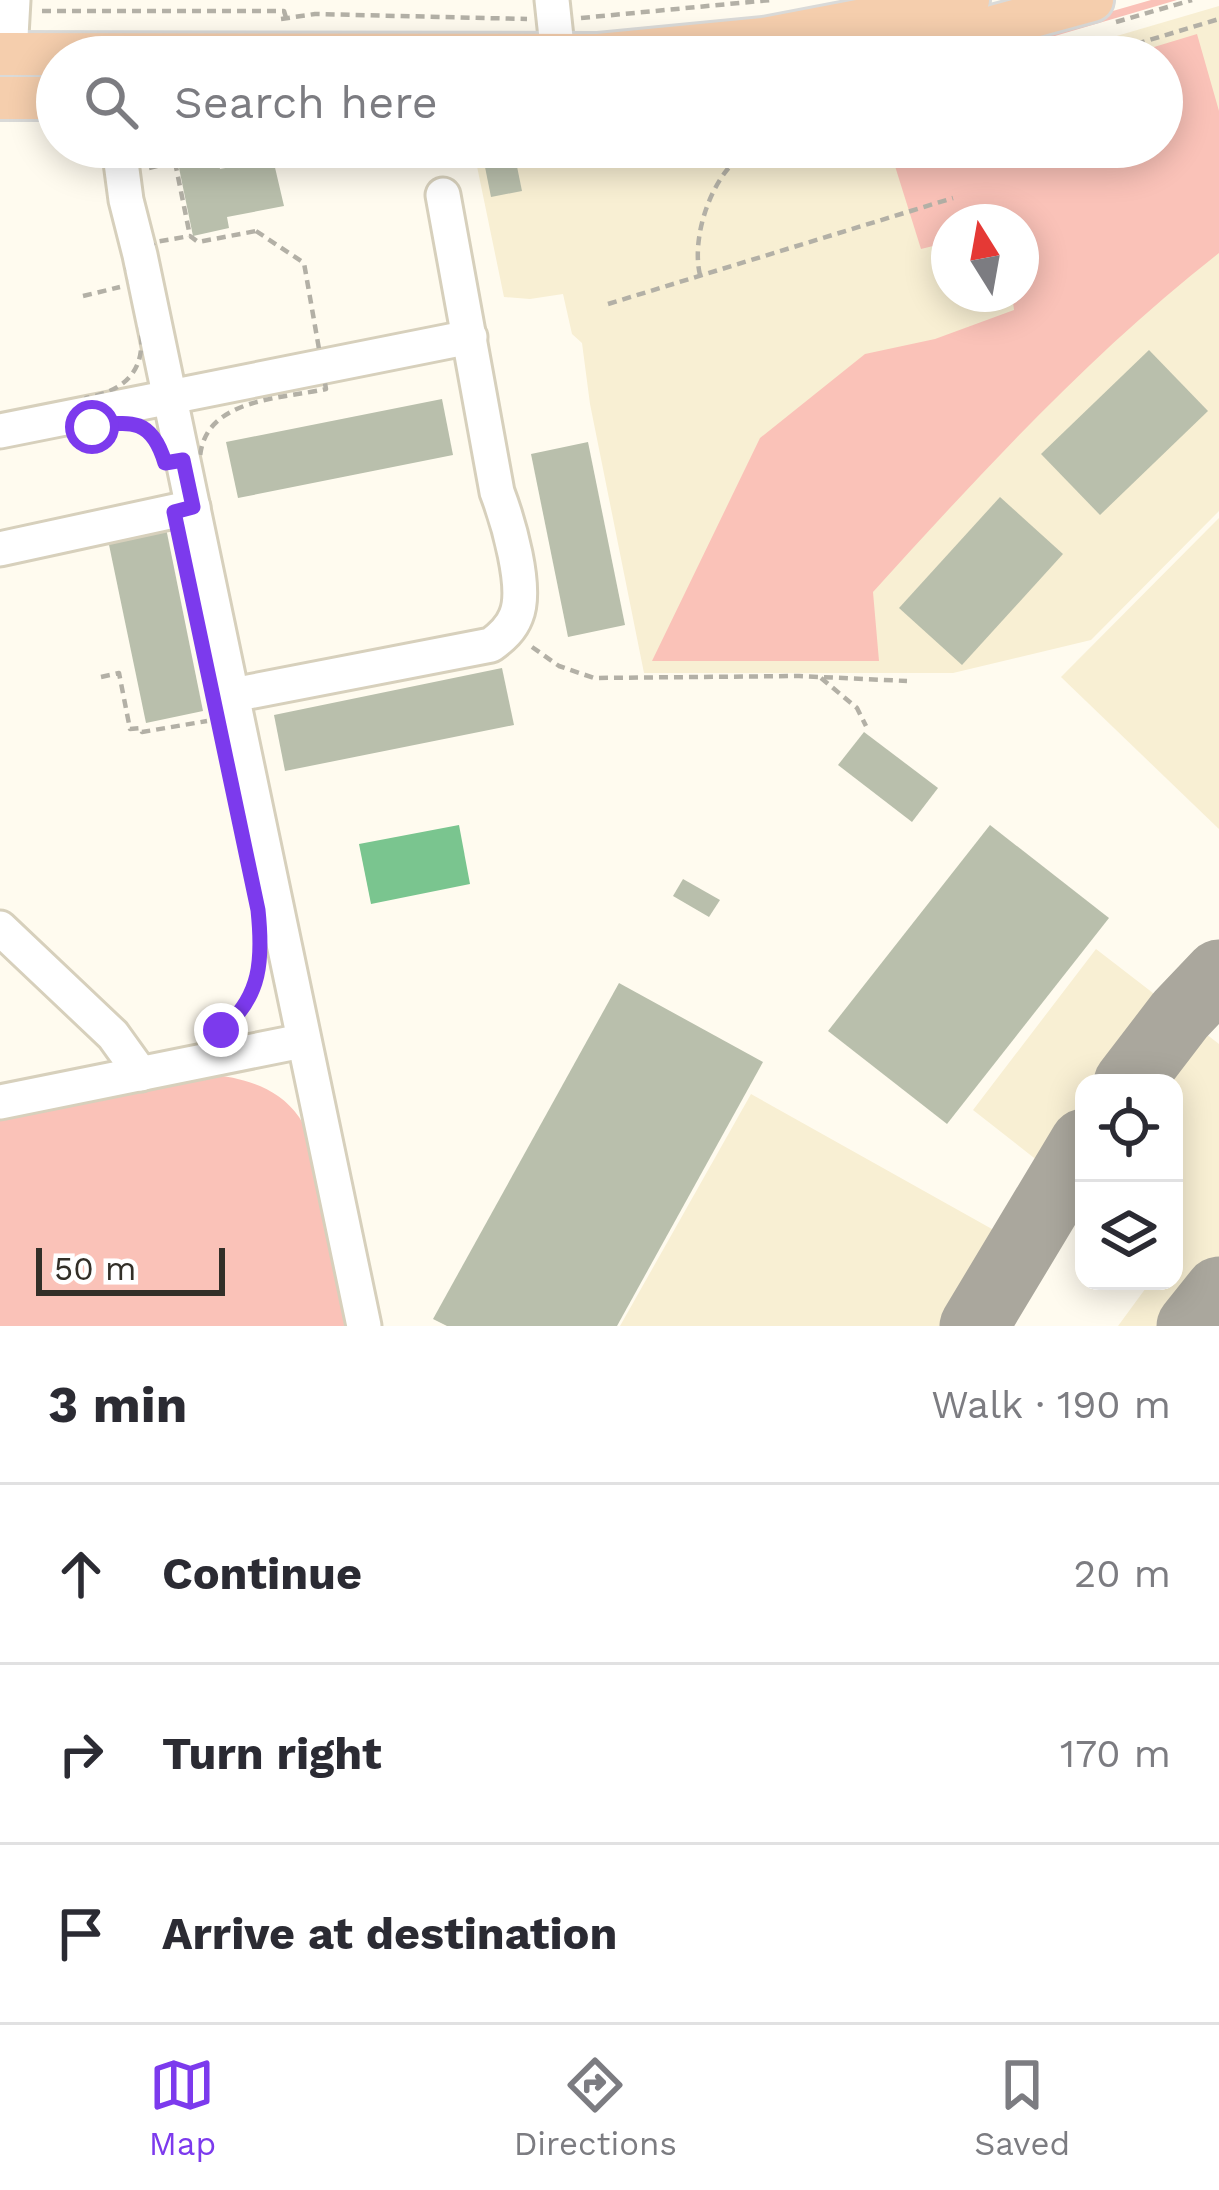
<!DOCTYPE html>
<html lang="en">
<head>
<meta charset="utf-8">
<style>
	body { margin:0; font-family:"Work Sans",sans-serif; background:#f7f7f7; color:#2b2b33 }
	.controls { position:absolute; right:36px; bottom:36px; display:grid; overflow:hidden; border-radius:24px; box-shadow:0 6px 30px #0003 }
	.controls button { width:108px; height:108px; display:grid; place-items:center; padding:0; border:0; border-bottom:3px solid #e1e1e2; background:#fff; color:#2b2b33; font:60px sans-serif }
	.compass { position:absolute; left:931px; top:204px; width:108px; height:108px; border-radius:50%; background:#fff; box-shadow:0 6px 30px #0003; rotate:349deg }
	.scale { position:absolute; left:36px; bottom:30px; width:189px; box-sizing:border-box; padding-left:12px; border:6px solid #322f28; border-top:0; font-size:33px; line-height:42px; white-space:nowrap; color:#322f28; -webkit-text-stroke:9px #fff; paint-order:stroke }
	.stop { position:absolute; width:36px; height:36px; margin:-27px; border:9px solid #7c3aed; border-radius:50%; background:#fff }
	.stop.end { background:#7c3aed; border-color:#fff; box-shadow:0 3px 12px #0008 }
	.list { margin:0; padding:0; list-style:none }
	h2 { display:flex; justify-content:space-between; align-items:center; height:156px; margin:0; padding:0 48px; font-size:51px }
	h2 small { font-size:39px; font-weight:400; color:#7c7c81 }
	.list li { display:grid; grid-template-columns:78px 1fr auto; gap:36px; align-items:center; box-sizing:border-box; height:180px; padding:0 48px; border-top:3px solid #e1e1e2 }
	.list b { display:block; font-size:45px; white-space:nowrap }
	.list em { font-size:39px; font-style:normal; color:#7c7c81 }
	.icon { flex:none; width:66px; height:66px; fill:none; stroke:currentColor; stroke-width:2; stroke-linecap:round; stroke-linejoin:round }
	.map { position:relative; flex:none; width:1219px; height:1326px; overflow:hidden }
	.search { position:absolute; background:#fff; box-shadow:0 6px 30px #0003; left:36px; right:36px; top:36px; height:132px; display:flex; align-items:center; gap:30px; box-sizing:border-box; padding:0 42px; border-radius:66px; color:#7c7c81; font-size:45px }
	.sheet { height:696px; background:#fff }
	nav { display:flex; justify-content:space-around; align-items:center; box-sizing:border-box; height:168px; border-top:3px solid #e1e1e2; background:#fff; font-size:33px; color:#7c7c81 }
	nav a { display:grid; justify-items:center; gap:6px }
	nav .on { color:#7c3aed }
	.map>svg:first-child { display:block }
	.built { fill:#f8efd3; fill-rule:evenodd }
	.green { fill:#fac2b8 }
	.water { fill:#7ac58f }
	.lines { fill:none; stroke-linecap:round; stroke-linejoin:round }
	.taxiway { stroke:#aaa79d; stroke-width:69 }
	.building { fill:#b9bfac }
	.minor-casing { stroke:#d7d0bc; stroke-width:39 }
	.major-casing { stroke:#dadad8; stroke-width:48 }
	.path { stroke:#b3b0a6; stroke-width:4.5; stroke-dasharray:9 6; stroke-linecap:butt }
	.minor { stroke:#fff; stroke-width:33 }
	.major { stroke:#f5cead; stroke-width:42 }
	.route { stroke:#7c3aed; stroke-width:15 }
</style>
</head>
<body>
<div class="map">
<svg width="1219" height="1326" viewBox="0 0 1219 1326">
	<rect width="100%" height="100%" fill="#fffbef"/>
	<g class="built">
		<path d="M1219 6V511L1091 640 953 673H644L590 404 582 343 572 334 563 294 530 299 504 297 473 147 576 151 599 147H1162V57H1045ZM949 222H1021V294H949Z"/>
		<polygon points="1219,518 1219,829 1061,677"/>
		<polygon points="1096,949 1219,1044 1219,1326 1118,1326 1151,1281 1174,1281 1174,1083 1084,1083 1084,1197 973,1110"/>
		<polygon points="751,1094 1008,1238 956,1326 620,1326"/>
	</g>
	<g class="green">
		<polygon points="1151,0 1177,0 984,57 953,57"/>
		<path d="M1197 34 1219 111V253C1091 353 982 472 873 592L879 661H652L760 438 865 354 935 339 1014 310 1012 294H1021V222H949V242L921 249 889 147H1162V57H1121Z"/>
		<path d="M209 1074C243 1078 278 1087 299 1117 323 1151 340 1279 349 1326H0V1120Z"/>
	</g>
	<polygon class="water" points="459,825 470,884 371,904 359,844"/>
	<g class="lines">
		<g class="taxiway">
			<polyline points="1128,1083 1180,1015 1219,974"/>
			<polyline points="974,1326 1084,1143"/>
			<polyline points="1191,1326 1219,1291"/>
		</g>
	</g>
	<g class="building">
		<polygon points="513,147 522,191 491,197 482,152"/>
		<polygon points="217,155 220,169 273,159 284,206 227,217 229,228 193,236 178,163"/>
		<polygon points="1149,350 1208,411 1100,515 1041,454"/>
		<polygon points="442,399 453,455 238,498 226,442"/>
		<polygon points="588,442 625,625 568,637 531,454"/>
		<polygon points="1000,497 1063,554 962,665 899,608"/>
		<polygon points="166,528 203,711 146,723 108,540"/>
		<polygon points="502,668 514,725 285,771 274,715"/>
		<polygon points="864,732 938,788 912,822 838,765"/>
		<polygon points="990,825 1109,918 947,1124 828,1031"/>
		<polygon points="683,879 720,900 709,917 673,896"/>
		<polygon points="619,983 763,1062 617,1326 447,1326 433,1319"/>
	</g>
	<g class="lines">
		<defs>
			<g id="minor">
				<polyline points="552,0 558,56"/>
				<polyline points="10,54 13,0"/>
				<polyline points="119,147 126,200 140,255 364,1326"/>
				<polyline points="0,431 470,337"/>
				<polyline points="0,549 193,507"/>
				<path d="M233 695 491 645C502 637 511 629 516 616 528 588 508 521 497 492L443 195"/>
				<polyline points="0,928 113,1035 141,1074"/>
				<polyline points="0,1102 302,1041"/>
			</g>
			<g id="major">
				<polyline points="0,54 599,55 764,39 968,0"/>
				<polyline points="883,57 1092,0"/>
				<polyline points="0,98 57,98"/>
			</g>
		</defs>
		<use href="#minor" class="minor-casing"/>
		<use href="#major" class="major-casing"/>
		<g class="path">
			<polyline points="42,11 284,11 287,21"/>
			<polyline points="581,18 771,0"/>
			<polyline points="281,19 315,14 527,19"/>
			<polyline points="1116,22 1192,0"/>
			<polyline points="1093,57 1219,19"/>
			<polyline points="175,162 190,236"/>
			<polyline points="149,168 212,153 216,147"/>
			<path d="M256 231 304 263 326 389C281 399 205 398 200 457L165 463C152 419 132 420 92 427L86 398C164 383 141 325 128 268L155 242 190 236 198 242Z"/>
			<path d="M700 275C690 234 715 164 755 147"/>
			<polyline points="83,296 120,287"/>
			<polyline points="608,304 953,198"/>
			<polyline points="532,647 559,666 594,678 799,676 907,681"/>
			<polyline points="101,677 119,673 130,729 141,728 142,732 207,721"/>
			<polyline points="821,678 857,708 866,726"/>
			<polyline points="227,1026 244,1010 260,970"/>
		</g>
		<use href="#minor" class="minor"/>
		<use href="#major" class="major"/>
	</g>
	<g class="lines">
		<path class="route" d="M92 427C132 420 152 419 165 463L183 460 193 507 174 512 258 910C263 958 262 998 221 1030"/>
	</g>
</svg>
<div class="controls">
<button><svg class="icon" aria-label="locate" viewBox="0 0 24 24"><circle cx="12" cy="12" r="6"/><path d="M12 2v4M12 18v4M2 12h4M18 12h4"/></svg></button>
<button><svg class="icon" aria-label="layers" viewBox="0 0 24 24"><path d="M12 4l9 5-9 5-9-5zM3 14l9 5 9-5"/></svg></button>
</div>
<svg class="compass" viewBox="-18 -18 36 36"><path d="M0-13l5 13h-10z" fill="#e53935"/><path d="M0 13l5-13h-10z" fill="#7c7c81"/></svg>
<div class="scale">50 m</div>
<div class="stop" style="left:92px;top:427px"></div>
<div class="stop end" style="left:221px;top:1030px"></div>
<div class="search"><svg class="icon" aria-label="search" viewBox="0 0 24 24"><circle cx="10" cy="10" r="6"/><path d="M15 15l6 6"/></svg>Search here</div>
</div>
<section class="sheet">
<h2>3 min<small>Walk · 190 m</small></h2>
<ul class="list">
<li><svg class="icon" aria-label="ahead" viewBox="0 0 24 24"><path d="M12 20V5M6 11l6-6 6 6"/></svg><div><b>Continue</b></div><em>20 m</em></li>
<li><svg class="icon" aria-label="right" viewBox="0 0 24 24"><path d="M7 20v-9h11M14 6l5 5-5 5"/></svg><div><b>Turn right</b></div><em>170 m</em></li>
<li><svg class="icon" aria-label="arrive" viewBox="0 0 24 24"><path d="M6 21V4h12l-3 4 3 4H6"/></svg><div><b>Arrive at destination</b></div></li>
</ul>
</section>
<nav>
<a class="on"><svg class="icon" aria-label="map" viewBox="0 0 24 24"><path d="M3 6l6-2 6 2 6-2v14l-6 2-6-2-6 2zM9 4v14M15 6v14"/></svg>Map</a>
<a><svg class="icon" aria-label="directions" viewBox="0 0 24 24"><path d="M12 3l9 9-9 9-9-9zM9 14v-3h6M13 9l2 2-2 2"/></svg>Directions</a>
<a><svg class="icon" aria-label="saved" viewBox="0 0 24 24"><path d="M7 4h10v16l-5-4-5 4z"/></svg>Saved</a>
</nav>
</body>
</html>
